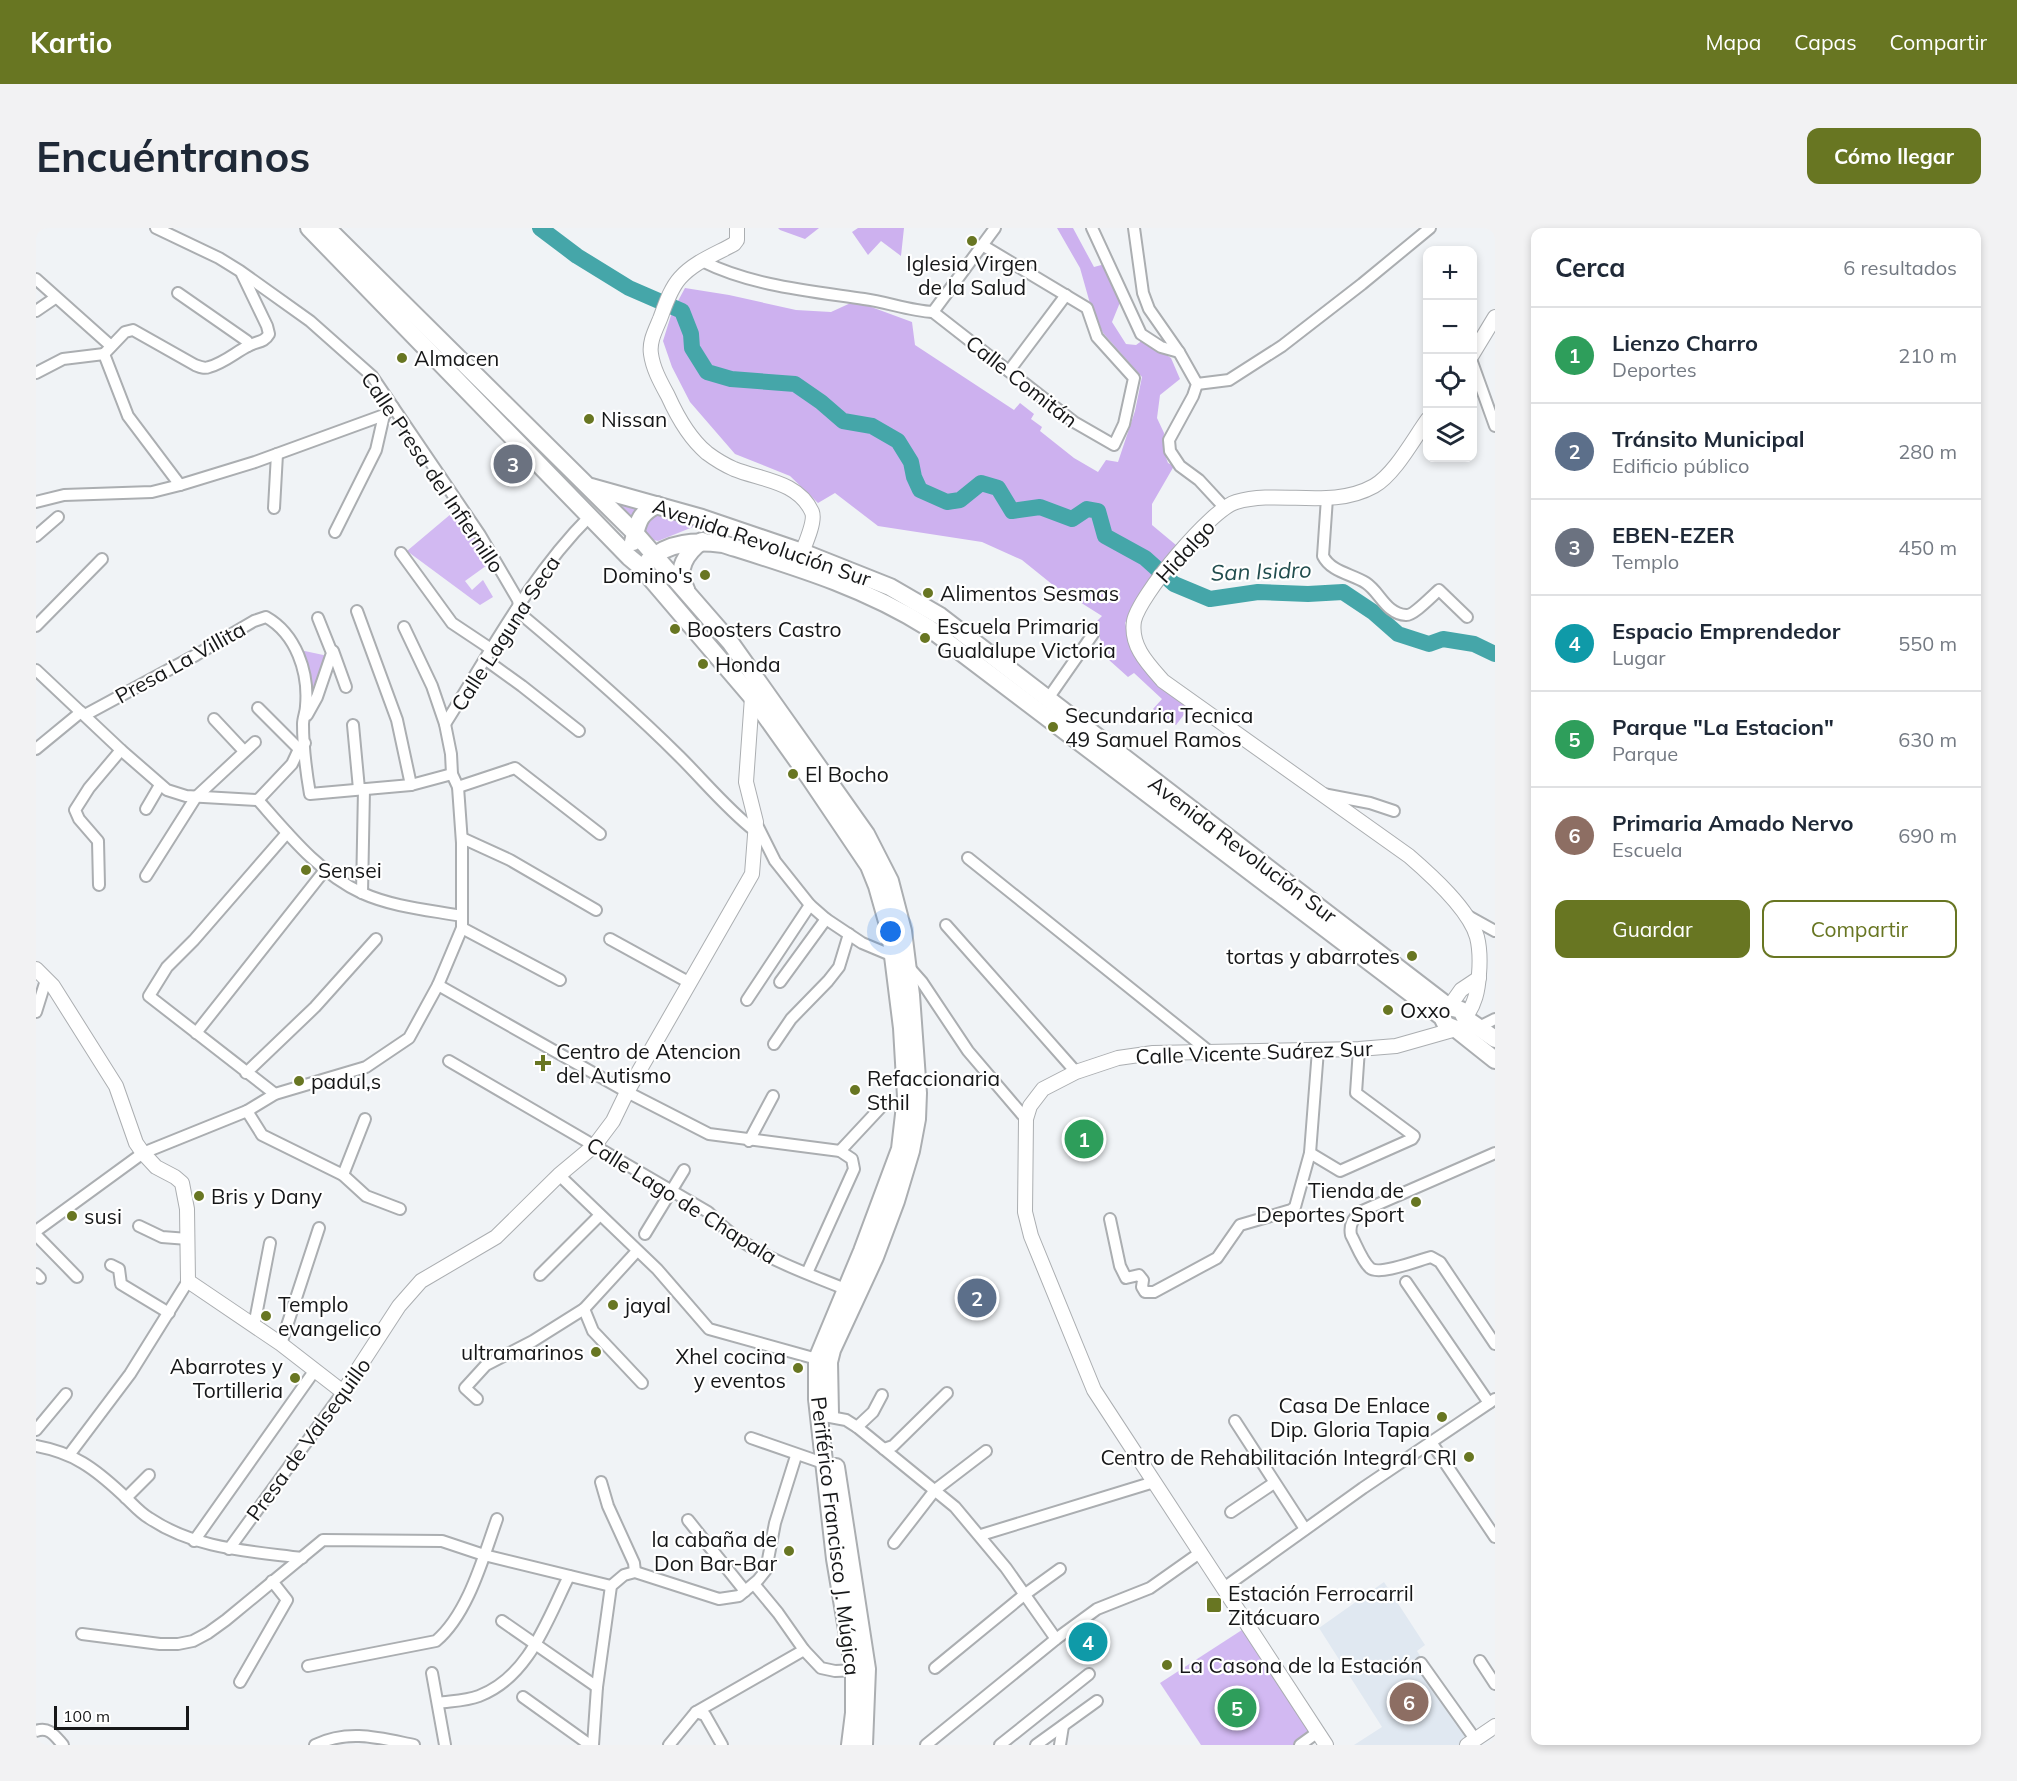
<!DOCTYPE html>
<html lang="es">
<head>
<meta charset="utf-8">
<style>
	body { margin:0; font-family:Mulish,sans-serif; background:#f2f2f3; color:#1f2937 }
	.controls { position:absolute; right:18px; top:18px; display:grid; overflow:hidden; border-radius:12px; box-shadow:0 3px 9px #0003 }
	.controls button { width:54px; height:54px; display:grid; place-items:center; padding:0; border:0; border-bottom:2px solid #e0e1e3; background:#fff; color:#1f2937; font:30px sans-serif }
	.scale { position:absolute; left:18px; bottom:15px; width:135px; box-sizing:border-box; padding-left:6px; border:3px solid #161718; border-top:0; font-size:16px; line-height:21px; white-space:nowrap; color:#161718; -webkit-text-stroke:4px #fff; paint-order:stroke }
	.you { position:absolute; left:855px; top:704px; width:21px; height:21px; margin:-15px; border:4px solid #fff; border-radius:50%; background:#1a73e8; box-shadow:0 0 0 9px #1a73e833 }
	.badge { display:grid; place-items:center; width:39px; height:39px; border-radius:50%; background:#687622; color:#fff; font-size:20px; font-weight:700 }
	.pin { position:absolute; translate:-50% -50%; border:3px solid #fff; box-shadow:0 2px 6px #0006 }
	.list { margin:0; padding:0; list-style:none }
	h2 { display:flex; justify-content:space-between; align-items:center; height:78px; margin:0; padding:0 24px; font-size:26px }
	h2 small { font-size:20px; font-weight:400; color:#747a83 }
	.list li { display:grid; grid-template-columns:39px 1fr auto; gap:18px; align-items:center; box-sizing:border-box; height:96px; padding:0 24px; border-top:2px solid #e0e1e3 }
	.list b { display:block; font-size:22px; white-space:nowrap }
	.list p { margin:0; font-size:20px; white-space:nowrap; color:#747a83 }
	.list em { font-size:20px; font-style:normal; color:#747a83 }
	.actions { display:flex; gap:12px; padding:18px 24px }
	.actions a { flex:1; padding:14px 0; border:2px solid #687622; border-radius:12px; text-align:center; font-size:21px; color:#687622 }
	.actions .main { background:#687622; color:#fff }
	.icon { flex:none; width:33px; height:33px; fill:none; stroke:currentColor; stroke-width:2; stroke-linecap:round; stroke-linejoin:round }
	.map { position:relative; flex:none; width:1459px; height:1517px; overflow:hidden; border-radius:12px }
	header { display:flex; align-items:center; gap:36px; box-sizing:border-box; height:84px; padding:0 30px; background:#687622; color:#fff }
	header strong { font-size:28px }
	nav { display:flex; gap:33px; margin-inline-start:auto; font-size:21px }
	.intro { display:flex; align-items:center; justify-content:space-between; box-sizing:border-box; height:144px; padding:0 36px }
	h1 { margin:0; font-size:42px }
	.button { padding:15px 27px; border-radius:12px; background:#687622; color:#fff; font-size:21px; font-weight:700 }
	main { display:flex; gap:36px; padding:0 36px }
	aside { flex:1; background:#fff; border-radius:12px; box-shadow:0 3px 9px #0003 }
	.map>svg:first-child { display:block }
	.built { fill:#e0e8f1 }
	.green { fill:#d2b9f2 }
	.forest { fill:#cdb1ef }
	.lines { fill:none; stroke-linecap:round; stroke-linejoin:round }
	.river { stroke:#45a6a9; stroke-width:16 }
	.minor-casing { stroke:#abaeb1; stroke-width:14 }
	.tertiary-casing { stroke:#abaeb1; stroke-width:16 }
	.primary-casing { stroke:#abaeb1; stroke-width:20 }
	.minor { stroke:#fff; stroke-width:10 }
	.tertiary { stroke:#fff; stroke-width:14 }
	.primary { stroke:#fff; stroke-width:16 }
	.poi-dot { fill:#687622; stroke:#fff; stroke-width:2 }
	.labels { text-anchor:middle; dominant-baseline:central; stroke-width:4.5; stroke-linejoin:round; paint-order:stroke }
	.poi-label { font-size:21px; fill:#161718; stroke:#fff; text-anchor:start }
	.street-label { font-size:21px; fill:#161718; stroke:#fff }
	.water-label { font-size:22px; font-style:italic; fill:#214d4e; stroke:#fff }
</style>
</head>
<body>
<header>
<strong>Kartio</strong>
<nav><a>Mapa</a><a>Capas</a><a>Compartir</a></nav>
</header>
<div class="intro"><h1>Encuéntranos</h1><a class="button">Cómo llegar</a></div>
<main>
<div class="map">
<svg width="1459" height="1517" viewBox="0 0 1459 1517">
	<rect width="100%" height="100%" fill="#f0f3f6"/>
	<polygon class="built" points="1348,1354 1389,1417 1381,1423 1438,1509 1426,1517 1318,1517 1346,1499 1283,1400"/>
	<g class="green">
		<polygon points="587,274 697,306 657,299 622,313 614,311 581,282 582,276"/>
		<polygon points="422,280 442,308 454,335 429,353 436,362 447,352 457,369 444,377 371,323"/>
		<polygon points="264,422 292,428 272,480"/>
		<polygon points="1209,1400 1278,1505 1259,1517 1165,1517 1124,1455"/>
	</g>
	<g class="forest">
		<polygon points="742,0 783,0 769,11 744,2"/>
		<polygon points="822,0 868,0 865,28 845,13 832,27 816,4"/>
		<polygon points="1021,0 1037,0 1058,39 1069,36 1085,72 1076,94 1090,116 1100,117 1107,112 1135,130 1144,151 1124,167 1121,190 1128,205 1127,221 1132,235 1138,238 1116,276 1116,297 1140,317 1104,367 1089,395 1099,429 1118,453 1153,480 1140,497 1117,481 1126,471 1098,445 1092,449 1073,432 1058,396 1066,388 1017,357 986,332 946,314 842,298 799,265 782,275 754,248 699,226 654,174 636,139 627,113 636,84 649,60 693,67 760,82 795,84 819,73 876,94 879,117 978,182 984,175 998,186 995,191 1006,199 1004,203 1038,230 1062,244 1070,232 1082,234 1099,183 1106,149 1067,105 1055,79 1044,40"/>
	</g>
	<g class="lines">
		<polyline class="river" points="504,0 541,28 593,60 646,83 655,106 656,120 671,144 695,151 759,156 785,174 807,193 836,198 862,213 875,234 878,249 884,262 911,274 924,272 945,255 962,260 976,283 1004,279 1036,291 1051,281 1062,283 1069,308 1109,330 1138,356 1174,371 1222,364 1272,366 1307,364 1337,384 1362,406 1393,416 1407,411 1438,416 1459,426"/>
		<defs>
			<g id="minor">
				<polyline points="120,0 183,30 204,43 274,93 336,148 444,307 482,372 483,378"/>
				<polyline points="1056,0 1105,106 1125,119 1143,124"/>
				<polyline points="1098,0 1107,65 1113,81 1143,124 1161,156 1157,168 1133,212 1134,223 1144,238 1163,252 1188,279"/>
				<path d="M666 33C716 58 774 63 828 71 851 74 874 83 897 84"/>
				<polyline points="0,51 75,118"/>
				<polyline points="142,65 211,113 212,118"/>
				<polyline points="0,83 19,70"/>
				<polyline points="897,84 1038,194 1078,217 1088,196 1098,150 1061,109 1051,80 946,17"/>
				<polyline points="897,84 959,0"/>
				<path d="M68 126 89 104 97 102 159 137C164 139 168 141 173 139 188 135 200 124 212 118 221 113 228 115 233 106L231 98 206 46"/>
				<polyline points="68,126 92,188 144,257"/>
				<polyline points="1436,134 1459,198"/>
				<polyline points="973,143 1030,67"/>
				<polyline points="0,145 27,131 68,126"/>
				<polyline points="1161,156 1193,152 1246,118 1326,56 1394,0"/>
				<path d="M1291 270 1287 328C1295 344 1316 346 1330 355 1344 364 1350 386 1370 387 1377 388 1397 367 1403 362L1431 389"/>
				<polyline points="0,274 28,267 116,264 144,257 219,234 348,187 357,179"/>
				<polyline points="238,280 241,226"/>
				<polyline points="299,304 340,222 348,187"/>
				<polyline points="0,308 22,289"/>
				<polyline points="365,325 416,395 455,421"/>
				<path d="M480 382C536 429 592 477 644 529 669 554 691 581 719 603"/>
				<polyline points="321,383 361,492 375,557"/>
				<polyline points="0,398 66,331"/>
				<polyline points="297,423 310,459"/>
				<polyline points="450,432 486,458 543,503"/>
				<polyline points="0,442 85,522 131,562 150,568 222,572"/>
				<polyline points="1011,472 1057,406"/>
				<polyline points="222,480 263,521"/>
				<path d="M49 487 160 427 218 393 230 389C260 406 273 444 270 478 270 484 267 490 267 496 267 519 270 543 274 566L375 557 416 546"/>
				<polyline points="271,487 281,469 296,425 282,390"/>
				<polyline points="178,491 208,523"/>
				<path d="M409 496C454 425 494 348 554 288"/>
				<polyline points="317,497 323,561"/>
				<polyline points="0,521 45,484"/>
				<polyline points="422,559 479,540 564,606"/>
				<polyline points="1287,566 1334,575 1358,583"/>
				<path d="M222 572C252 606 284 646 326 665 357 679 393 682 426 688"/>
				<polyline points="222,572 256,536 263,521 269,515"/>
				<polyline points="110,581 124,557"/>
				<polyline points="720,595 739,633 774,677 790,691 826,715 857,728"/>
				<polyline points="426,610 474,632 560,682"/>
				<polyline points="932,630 1175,825"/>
				<polyline points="110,648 160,569 219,514"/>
				<polyline points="63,657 62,613 43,591 39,582 53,560 85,522"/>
				<polyline points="326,665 328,561"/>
				<polyline points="1430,687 1459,703"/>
				<polyline points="910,697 1040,844"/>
				<polyline points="426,700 524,752"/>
				<polyline points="574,711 654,755"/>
				<polyline points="871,737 886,754 932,823 990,891"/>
				<polyline points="744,754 790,691"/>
				<polyline points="402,757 591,864 673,906 804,923 816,931 818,941 771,1045"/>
				<polyline points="711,772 774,677"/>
				<polyline points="0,784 10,752"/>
				<polyline points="1443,799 1459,791"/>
				<polyline points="160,805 289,642"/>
				<polyline points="738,816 755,791 792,753 803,739 813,706"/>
				<path d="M413 833 672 984C709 1026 764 1042 814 1063"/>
				<polyline points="210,845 279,779 340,711"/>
				<polyline points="239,866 113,768 131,739 158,712 251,605"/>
				<polyline points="211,883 226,907 307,947 330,968 364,981"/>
				<polyline points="713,913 737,868"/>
				<polyline points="804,923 846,878"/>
				<polyline points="1274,925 1304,943 1376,911 1378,908 1320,865 1323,821"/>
				<path d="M1459 925 1324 984C1317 991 1313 997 1315 1007 1320 1016 1326 1033 1334 1040 1343 1048 1383 1032 1395 1029L1404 1034 1459 1116"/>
				<polyline points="307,947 329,891"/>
				<polyline points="523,947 621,1041 673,1101 781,1131"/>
				<polyline points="1074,991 1084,1038 1090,1050 1103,1047 1107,1052 1106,1059 1109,1064 1118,1064 1181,1030 1204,997 1255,982 1259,979 1274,925 1282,822"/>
				<polyline points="103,998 126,1009 152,1011"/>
				<polyline points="0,1003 107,925 211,883 239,866 330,839 373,810 402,757 426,700 426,615 422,559 416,546 415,526 409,496 396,458 368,399"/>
				<polyline points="609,1006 648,942"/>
				<polyline points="0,1007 41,1049"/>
				<polyline points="75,1037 83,1041 85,1056 133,1085"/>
				<polyline points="0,1046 4,1050"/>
				<polyline points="504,1047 564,987"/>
				<polyline points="1370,1054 1453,1175"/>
				<polyline points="548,1081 557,1103 606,1155"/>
				<polyline points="218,1098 234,1015"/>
				<polyline points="245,1116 283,1000"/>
				<polyline points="441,1171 429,1160 450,1137 497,1113 548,1081 601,1023"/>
				<polyline points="794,1189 810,1192 821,1199 919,1279 970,1340 1020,1411"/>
				<polyline points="1199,1193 1269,1301"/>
				<polyline points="821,1199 837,1184 846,1167"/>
				<polyline points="0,1202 30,1166"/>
				<polyline points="715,1210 790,1236"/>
				<polyline points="1395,1214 1459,1309"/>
				<path d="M0 1218C38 1225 58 1240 86 1266 95 1274 103 1284 113 1290 159 1321 213 1323 266 1330"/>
				<polyline points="848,1221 857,1218 911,1165"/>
				<polyline points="33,1227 94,1146 152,1053"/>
				<polyline points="565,1254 572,1278 598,1335 599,1344"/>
				<polyline points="90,1270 113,1247"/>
				<polyline points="1195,1284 1238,1255"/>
				<polyline points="652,1292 709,1363"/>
				<polyline points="945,1307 1118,1254"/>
				<polyline points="158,1313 279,1142"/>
				<polyline points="858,1315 899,1262 950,1223"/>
				<polyline points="193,1321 307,1164"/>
				<polyline points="718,1356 742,1385 768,1422 785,1440 799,1443 824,1442"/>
				<polyline points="1189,1359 1327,1260 1459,1171"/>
				<polyline points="466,1393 561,1459"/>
				<polyline points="46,1406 124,1416 142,1416 157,1413 172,1405 190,1392 287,1312 406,1313 448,1327 575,1358"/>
				<polyline points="1444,1433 1459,1456"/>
				<polyline points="1385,1435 1439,1511"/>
				<path d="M272 1438 400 1413C432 1386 447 1330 461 1291"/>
				<polyline points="899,1440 988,1367 1024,1341"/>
				<polyline points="396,1445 409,1517"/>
				<polyline points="204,1454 251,1372 236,1353"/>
				<polyline points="487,1469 554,1517"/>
				<path d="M402 1475C415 1473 430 1473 443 1468 493 1449 511 1392 533 1348"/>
				<polyline points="660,1484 669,1487 686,1517"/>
				<path d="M0 1503C13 1498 19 1508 27 1517"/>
				<path d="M279 1517C313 1501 343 1510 378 1517"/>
				<polyline points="557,1517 561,1459 575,1358 588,1347 599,1344 683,1371 703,1368 722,1352 730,1342 739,1295 760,1228"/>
				<polyline points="633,1517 660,1484 768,1422"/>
				<polyline points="890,1517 1020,1411 1061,1381 1114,1360 1165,1324"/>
				<polyline points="964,1517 1053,1446"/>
				<polyline points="1000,1517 1061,1473"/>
				<polyline points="1024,1517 1027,1498"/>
				<polyline points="1264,1517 1282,1504"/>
			</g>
			<g id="tertiary">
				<path d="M701 0V12L698 16C680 26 658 34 644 50 634 61 629 78 624 91 619 103 613 114 615 126 617 141 625 155 632 168 641 188 653 210 671 225 679 231 689 237 698 241 725 252 762 253 776 284 780 294 767 321 763 332"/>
				<polyline points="1436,127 1459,89"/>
				<path d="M1392 191C1378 210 1359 246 1338 258 1295 282 1244 261 1200 274 1175 281 1103 368 1098 393 1094 418 1112 436 1127 453L1373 628C1395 647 1433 681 1441 709 1444 721 1444 734 1443 746 1442 763 1439 776 1429 790"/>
				<polyline points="0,741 17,758 80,858 100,915 107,925 120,939 139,949 146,955 151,981 152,1053 245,1116 307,1164 363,1078 385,1053 460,1009 523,947 559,917 577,893 591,864 716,646 720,594 710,554 716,469 719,468"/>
				<polyline points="1413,779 1425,762 1443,750"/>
				<polyline points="1290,1517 1058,1162 995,1008 989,984 990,891 994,878 1007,861 1040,844 1082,830 1117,825 1323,821 1360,818 1420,801"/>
				<polyline points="1431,1517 1459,1498"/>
			</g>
			<g id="primary">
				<polyline points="273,0 593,329 605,339 716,469 773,549 833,638 841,658 854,704 866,800 870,869 864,921 826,1023 781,1131 781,1171 799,1331 818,1443 818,1485 814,1517"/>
				<polyline points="291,0 599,305 694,414 830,606 854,653 867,703 875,767 882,865 881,891 875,923 860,973 839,1029 796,1122 793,1134 794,1186"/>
				<polyline points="555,259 666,290 766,324 854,359 904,388 1413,779 1425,782 1429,790 1459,811"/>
				<path d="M597 314C602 295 602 286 621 277"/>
				<path d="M612 333C633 313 660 313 687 316 760 339 828 359 893 400L1406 789 1410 797 1420 801 1459 832"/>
				<path d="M650 361C638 342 651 324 666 313"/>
				<polyline points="800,1239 831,1441 828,1517"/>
			</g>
		</defs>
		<use href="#minor" class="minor-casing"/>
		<use href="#tertiary" class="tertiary-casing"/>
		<use href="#primary" class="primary-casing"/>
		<use href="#minor" class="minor"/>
		<use href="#tertiary" class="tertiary"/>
		<use href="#primary" class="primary"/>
	</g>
	<g class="poi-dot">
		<circle cx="936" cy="13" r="6"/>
		<circle cx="366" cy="130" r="6"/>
		<circle cx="553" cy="191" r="6"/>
		<circle cx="669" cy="347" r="6"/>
		<circle cx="892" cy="365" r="6"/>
		<circle cx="639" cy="401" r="6"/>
		<circle cx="889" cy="410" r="6"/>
		<circle cx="667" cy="436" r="6"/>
		<circle cx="1017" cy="499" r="6"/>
		<circle cx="757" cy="546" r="6"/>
		<circle cx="270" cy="642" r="6"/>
		<circle cx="1376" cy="728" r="6"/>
		<circle cx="1352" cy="782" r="6"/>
		<path d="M504 826h6v6h6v6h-6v6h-6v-6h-6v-6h6z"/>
		<circle cx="263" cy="853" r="6"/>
		<circle cx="819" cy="862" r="6"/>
		<circle cx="163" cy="968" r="6"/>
		<circle cx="1380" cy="974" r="6"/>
		<circle cx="36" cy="988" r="6"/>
		<circle cx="577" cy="1077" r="6"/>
		<circle cx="230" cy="1088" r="6"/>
		<circle cx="560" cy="1124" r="6"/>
		<circle cx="762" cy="1140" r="6"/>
		<circle cx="259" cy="1150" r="6"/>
		<circle cx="1406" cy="1189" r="6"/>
		<circle cx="1433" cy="1229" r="6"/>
		<circle cx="753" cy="1323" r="6"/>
		<rect x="1170" y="1369" width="16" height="16" rx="3"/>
		<circle cx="1131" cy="1437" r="6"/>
	</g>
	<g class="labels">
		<g class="poi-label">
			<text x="936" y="35" text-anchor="middle">Iglesia Virgen<tspan x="936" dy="24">de la Salud</tspan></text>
			<text x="378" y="130">Almacen</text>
			<text x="565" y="191">Nissan</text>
			<text x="657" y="347" text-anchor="end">Domino's</text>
			<text x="904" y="365">Alimentos Sesmas</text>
			<text x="901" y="398">Escuela Primaria<tspan x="901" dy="24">Gualalupe Victoria</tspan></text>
			<text x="651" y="401">Boosters Castro</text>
			<text x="679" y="436">Honda</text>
			<text x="1029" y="487">Secundaria Tecnica<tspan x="1029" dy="24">49 Samuel Ramos</tspan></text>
			<text x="769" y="546">El Bocho</text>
			<text x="282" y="642">Sensei</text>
			<text x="1364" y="728" text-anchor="end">tortas y abarrotes</text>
			<text x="1364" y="782">Oxxo</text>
			<text x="520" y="823">Centro de Atencion<tspan x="520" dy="24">del Autismo</tspan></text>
			<text x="831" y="850">Refaccionaria<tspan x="831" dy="24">Sthil</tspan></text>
			<text x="275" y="853">padul,s</text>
			<text x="1368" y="962" text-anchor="end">Tienda de<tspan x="1368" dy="24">Deportes Sport</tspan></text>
			<text x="175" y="968">Bris y Dany</text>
			<text x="48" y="988">susi</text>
			<text x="242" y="1076">Templo<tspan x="242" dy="24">evangelico</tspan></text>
			<text x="589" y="1077">jayal</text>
			<text x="548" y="1124" text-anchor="end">ultramarinos</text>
			<text x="750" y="1128" text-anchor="end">Xhel cocina<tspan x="750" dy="24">y eventos</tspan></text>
			<text x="247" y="1138" text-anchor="end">Abarrotes y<tspan x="247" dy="24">Tortilleria</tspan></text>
			<text x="1394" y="1177" text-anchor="end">Casa De Enlace<tspan x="1394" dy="24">Dip. Gloria Tapia</tspan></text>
			<text x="1421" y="1229" text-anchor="end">Centro de Rehabilitación Integral CRI</text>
			<text x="741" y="1311" text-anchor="end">la cabaña de<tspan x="741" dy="24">Don Bar-Bar</tspan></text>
			<text x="1192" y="1365">Estación Ferrocarril<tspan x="1192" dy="24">Zitácuaro</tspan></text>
			<text x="1143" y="1437">La Casona de la Estación</text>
		</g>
		<g class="street-label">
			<text transform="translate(986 153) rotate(38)">Calle Comitán</text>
			<text transform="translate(397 244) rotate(56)">Calle Presa del Infiernillo</text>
			<text transform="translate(726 314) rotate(19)">Avenida Revolución Sur</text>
			<text transform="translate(1149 323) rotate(-48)">Hidalgo</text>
			<text transform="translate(469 405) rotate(-57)">Calle Laguna Seca</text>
			<text transform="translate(144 434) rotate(-29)">Presa La Villita</text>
			<text transform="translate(1207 621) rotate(37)">Avenida Revolución Sur</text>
			<text transform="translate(1218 824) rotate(-2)">Calle Vicente Suárez Sur</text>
			<text transform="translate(646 972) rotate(32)">Calle Lago de Chapala</text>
			<text transform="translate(272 1211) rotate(-54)">Presa de Valsequillo</text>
			<text transform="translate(800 1308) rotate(83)">Periférico Francisco J. Múgica</text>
		</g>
		<g class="water-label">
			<text transform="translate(1225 343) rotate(-2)">San Isidro</text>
		</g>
	</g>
</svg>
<div class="controls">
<button>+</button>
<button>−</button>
<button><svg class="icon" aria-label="locate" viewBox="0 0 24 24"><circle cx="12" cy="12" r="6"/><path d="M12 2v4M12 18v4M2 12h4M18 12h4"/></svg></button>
<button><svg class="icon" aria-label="layers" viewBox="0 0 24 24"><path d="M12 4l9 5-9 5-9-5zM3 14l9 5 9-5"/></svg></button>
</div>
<div class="scale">100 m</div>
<div class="you"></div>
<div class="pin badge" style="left:1048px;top:911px;background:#2e9e5b">1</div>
<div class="pin badge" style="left:941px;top:1070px;background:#5c6f8a">2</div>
<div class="pin badge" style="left:477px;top:236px;background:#6b7280">3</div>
<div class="pin badge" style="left:1052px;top:1414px;background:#0f9aa8">4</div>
<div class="pin badge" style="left:1201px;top:1480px;background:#2e9e5b">5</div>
<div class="pin badge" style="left:1373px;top:1474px;background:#8d6e63">6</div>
</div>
<aside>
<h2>Cerca<small>6 resultados</small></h2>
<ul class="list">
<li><span class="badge" style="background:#2e9e5b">1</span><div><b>Lienzo Charro</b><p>Deportes</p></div><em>210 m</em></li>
<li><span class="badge" style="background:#5c6f8a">2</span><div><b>Tránsito Municipal</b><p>Edificio público</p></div><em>280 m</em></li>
<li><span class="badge" style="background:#6b7280">3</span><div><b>EBEN-EZER</b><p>Templo</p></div><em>450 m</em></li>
<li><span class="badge" style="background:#0f9aa8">4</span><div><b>Espacio Emprendedor</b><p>Lugar</p></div><em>550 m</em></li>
<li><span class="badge" style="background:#2e9e5b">5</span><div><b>Parque &quot;La Estacion&quot;</b><p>Parque</p></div><em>630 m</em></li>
<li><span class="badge" style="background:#8d6e63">6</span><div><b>Primaria Amado Nervo</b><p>Escuela</p></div><em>690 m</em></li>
</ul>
<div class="actions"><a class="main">Guardar</a><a>Compartir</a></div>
</aside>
</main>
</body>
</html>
